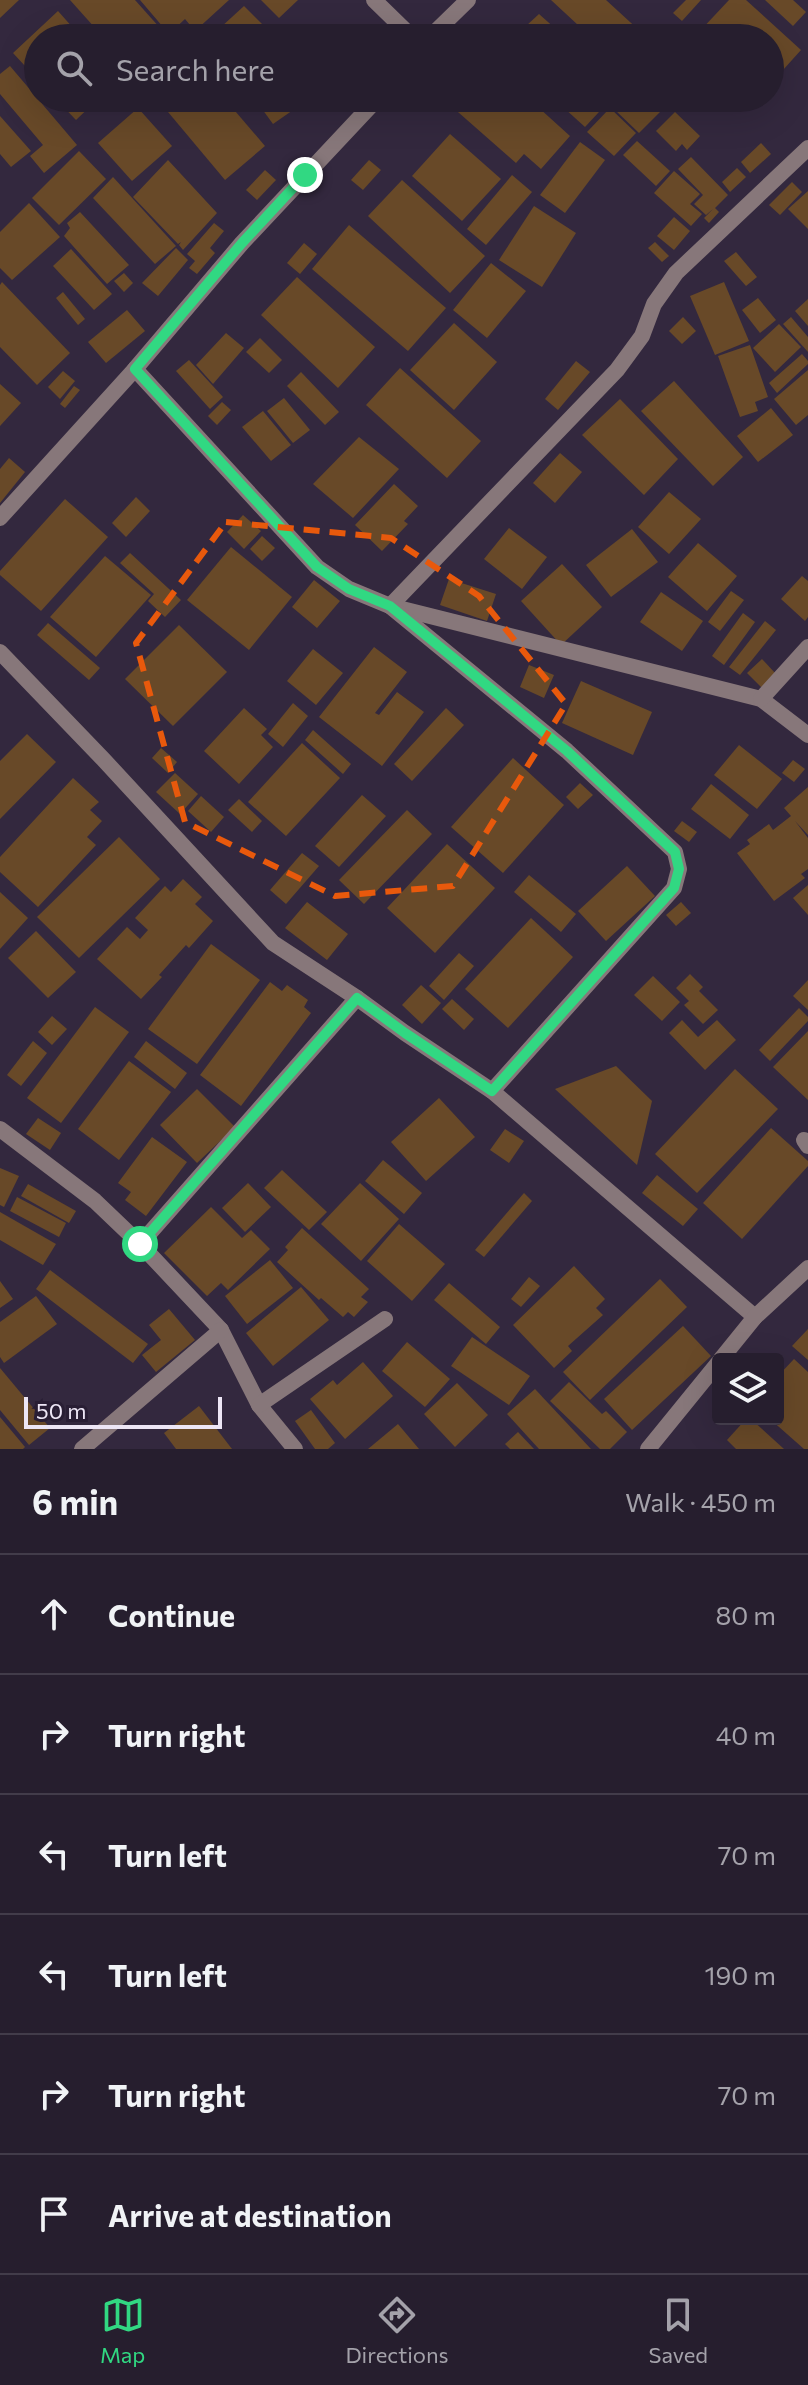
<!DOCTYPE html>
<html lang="en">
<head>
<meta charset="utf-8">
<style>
	body { margin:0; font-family:Commissioner,sans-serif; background:#2e2736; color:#f1f3f6 }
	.controls { position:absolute; right:24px; bottom:24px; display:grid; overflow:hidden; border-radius:8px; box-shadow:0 8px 32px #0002 }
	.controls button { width:72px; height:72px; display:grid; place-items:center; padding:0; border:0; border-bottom:2px solid #423c4a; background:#261e2e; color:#f1f3f6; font:40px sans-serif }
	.scale { position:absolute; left:24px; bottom:20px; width:198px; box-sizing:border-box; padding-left:8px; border:4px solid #ede6f5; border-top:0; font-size:22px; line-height:28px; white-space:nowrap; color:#ede6f5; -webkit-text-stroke:6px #291e34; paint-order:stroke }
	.stop { position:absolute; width:24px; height:24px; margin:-18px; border:6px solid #31d882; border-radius:50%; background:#fff }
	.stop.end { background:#31d882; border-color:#fff; box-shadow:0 2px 8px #0008 }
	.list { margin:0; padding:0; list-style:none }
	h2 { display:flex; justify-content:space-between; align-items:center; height:104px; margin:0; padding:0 32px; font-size:34px }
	h2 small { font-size:26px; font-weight:400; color:#a4a2aa }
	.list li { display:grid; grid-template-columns:52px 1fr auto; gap:24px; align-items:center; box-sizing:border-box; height:120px; padding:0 32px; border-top:2px solid #423c4a }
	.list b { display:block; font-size:30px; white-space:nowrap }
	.list em { font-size:26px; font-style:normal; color:#a4a2aa }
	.icon { flex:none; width:44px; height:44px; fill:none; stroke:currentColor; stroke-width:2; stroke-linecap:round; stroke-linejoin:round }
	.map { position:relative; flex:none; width:808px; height:1449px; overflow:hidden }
	.search { position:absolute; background:#261e2e; box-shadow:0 8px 32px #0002; left:24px; right:24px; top:24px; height:88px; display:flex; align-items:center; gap:20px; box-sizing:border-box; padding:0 28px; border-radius:44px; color:#a4a2aa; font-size:30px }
	.sheet { height:824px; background:#261e2e }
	nav { display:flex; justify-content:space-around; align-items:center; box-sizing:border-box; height:112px; border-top:2px solid #423c4a; background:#261e2e; font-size:22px; color:#a4a2aa }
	nav a { display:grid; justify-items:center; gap:4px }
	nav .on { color:#31d882 }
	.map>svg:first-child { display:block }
	.building { fill:#684928 }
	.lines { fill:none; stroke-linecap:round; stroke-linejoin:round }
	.minor { stroke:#87777a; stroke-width:16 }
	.route { stroke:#31d882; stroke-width:10 }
	.marked { fill:none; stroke:#e8590c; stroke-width:6; stroke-dasharray:16 10; stroke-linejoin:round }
</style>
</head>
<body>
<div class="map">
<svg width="808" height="1449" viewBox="0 0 808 1449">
	<rect width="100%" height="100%" fill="#33283e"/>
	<g class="building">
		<polygon points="0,0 19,0 0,18"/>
		<polygon points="70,0 135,0 169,38 104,38"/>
		<polygon points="140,0 229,0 195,31 185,19 169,34"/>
		<polygon points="261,0 298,0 279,18"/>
		<polygon points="551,0 606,0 642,33 647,27 659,38 592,38"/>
		<polygon points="686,0 701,0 682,21 673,13"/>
		<polygon points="729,0 746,0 801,50 774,80 770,76 770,38 706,38 699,32"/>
		<polygon points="765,0 793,0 806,12 793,26"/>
		<polygon points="244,6 265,27 253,38 209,38"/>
		<polygon points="58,11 82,38 38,38 38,80 13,53"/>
		<polygon points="539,14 566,38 513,38"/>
		<polygon points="10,66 77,145 44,173 30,156 43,145 0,94 0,74"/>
		<polygon points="55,98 99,98 76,120"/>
		<polygon points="172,98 224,98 265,146 225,180 163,106"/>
		<polygon points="262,98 289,98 296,108 273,124 257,102"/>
		<polygon points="456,98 528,98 570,136 541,169 524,154 516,163 450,105"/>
		<polygon points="553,98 612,98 585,127"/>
		<polygon points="625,98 670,98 672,100 639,133 614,109"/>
		<polygon points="138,108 172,146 132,181 98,143"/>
		<polygon points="610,108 636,133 614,156 587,132"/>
		<polygon points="675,112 700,136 687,150 682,144 676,151 656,131"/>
		<polygon points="0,116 31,151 11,167 0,154"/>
		<polygon points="450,134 501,179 462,221 412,176"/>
		<polygon points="637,141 670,171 656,186 623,155"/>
		<polygon points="580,142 605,160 565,213 540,195"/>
		<polygon points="761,143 771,154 750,173 741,162"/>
		<polygon points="79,151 106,179 59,225 32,198"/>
		<polygon points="691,157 728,195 715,208 719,212 709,223 704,218 713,209 706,215 694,204 703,195 678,169"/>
		<polygon points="168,160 217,213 183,250 179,245 181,242 178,244 133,197"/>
		<polygon points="369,160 381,170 363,190 351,180"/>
		<polygon points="737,168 746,177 730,192 722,182"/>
		<polygon points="265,170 276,180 257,200 246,190"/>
		<polygon points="674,171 700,194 690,204 702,214 691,226 654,193"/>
		<polygon points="512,175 532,192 486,245 467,229"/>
		<polygon points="113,177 176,246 155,264 93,198"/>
		<polygon points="402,180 485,256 450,293 368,216"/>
		<polygon points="792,182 802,192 780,215 769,205"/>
		<polygon points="808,191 808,229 788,209"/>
		<polygon points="29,203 60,237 12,280 0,268 0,232"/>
		<polygon points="534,206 576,233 542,287 499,260"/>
		<polygon points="80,212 129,265 107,284 64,236 70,228 67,223"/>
		<polygon points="674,217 690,231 674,250 657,236"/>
		<polygon points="214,223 224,231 210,248 215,253 197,274 189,268 195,261 187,254"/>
		<polygon points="349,225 446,308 408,351 312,269"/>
		<polygon points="655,242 669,256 662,262 648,248"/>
		<polygon points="304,243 317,254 300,274 287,263"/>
		<polygon points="176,248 188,260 158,296 142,283"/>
		<polygon points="71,249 112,294 94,310 53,266"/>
		<polygon points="736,252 757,277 746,286 724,261"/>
		<polygon points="491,263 526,291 487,338 453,310"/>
		<polygon points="124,273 133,283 124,292 114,281"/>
		<polygon points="297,277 375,347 338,388 261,315"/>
		<polygon points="2,282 70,353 37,385 0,347 0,285"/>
		<polygon points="724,282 749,341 715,355 690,296"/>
		<polygon points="63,292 85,319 78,325 56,298"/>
		<polygon points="758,298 776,320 760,333 742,310"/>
		<polygon points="808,299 808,326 795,311"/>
		<polygon points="127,310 145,331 106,363 88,342"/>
		<polygon points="683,317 696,331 682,344 669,331"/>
		<polygon points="791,317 808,337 808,352 783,324"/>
		<polygon points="454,323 497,362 454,410 410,370"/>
		<polygon points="779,324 801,347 775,372 753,348"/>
		<polygon points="226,333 244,348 213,384 196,365"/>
		<polygon points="260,338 282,360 269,373 246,352"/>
		<polygon points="750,345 768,397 755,402 758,411 740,417 718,356"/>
		<polygon points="802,354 808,361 808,364 777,393 769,383"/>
		<polygon points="189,360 223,397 210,409 176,371"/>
		<polygon points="576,361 590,372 558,410 545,399"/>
		<polygon points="400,368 481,441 447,478 366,405"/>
		<polygon points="808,370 808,415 796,425 774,399"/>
		<polygon points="63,371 75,381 60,399 48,387"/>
		<polygon points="301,372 339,412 325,425 287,386"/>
		<polygon points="674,381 743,457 713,486 641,411"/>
		<polygon points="0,384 21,403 0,426"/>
		<polygon points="74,386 80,390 65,408 60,404"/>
		<polygon points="284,398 310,430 293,443 267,411"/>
		<polygon points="620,399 678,459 644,495 582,435"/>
		<polygon points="222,402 231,410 217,425 208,416"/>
		<polygon points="771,408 793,435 758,462 737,436"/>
		<polygon points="263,411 291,445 271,461 242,427"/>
		<polygon points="359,437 399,469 353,518 313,484"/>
		<polygon points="560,453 582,472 555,503 533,483"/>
		<polygon points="9,458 25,472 0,503 0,469"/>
		<polygon points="394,484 418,506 404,521 408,524 382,551 355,525"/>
		<polygon points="669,492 701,519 669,554 638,527"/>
		<polygon points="136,497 150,511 126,537 112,523"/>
		<polygon points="65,499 108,537 41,611 0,575 0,571"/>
		<polygon points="243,515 261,531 244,549 227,532"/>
		<polygon points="509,528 547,557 522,589 484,559"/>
		<polygon points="632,529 658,562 611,597 586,565"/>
		<polygon points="262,536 275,548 262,561 250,549"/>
		<polygon points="698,543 737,576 707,611 668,577"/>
		<polygon points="231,547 292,597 249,650 187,600"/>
		<polygon points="130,553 181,600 165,617 148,601 154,594 120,563"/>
		<polygon points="105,556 151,595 96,657 50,617"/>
		<polygon points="562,564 602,607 561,645 521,601"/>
		<polygon points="802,576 808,581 808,617 805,621 781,599"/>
		<polygon points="449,579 496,594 487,621 440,605"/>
		<polygon points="314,580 340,601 317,628 292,607"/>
		<polygon points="731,591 744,600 720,631 708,622"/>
		<polygon points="661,592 703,621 682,651 640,622"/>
		<polygon points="743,613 755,622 724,665 712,656"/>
		<polygon points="765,621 776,630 740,675 729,667"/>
		<polygon points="48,623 100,668 89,680 37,635"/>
		<polygon points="179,625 227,672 173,726 125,679"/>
		<polygon points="374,647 407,672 375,713 379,715 397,692 424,712 382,766 319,717"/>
		<polygon points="313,649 343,673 316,705 287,681"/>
		<polygon points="762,659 776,674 762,688 747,673"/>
		<polygon points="529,665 554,675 544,698 520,687"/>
		<polygon points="581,681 652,712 633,755 562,723"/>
		<polygon points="293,703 308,716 283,747 268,734"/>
		<polygon points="244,708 267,729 261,735 273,747 239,784 204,751"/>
		<polygon points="446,708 464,725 412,781 394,764"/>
		<polygon points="313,730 351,764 343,774 305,740"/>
		<polygon points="27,734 56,762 0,819 0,761"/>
		<polygon points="302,743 340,778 286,836 248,802"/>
		<polygon points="739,745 782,779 757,809 714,775"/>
		<polygon points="161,748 177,762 168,773 152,758"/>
		<polygon points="513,758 564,805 503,873 451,827"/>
		<polygon points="793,760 805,769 794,782 782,773"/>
		<polygon points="175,773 198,794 180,814 156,792"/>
		<polygon points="73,778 99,802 90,810 102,821 87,837 96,845 38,907 0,872 0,857"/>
		<polygon points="580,783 593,795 578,809 566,797"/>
		<polygon points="711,784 749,815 730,839 691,809"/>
		<polygon points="808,787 808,835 795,821 808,838 808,869 801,874 805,878 774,901 737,853 750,844 747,840 769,824 773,830 791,816 784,808"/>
		<polygon points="362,795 386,816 339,867 315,846"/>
		<polygon points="201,796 224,817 211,832 188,811"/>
		<polygon points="239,799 262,821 252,832 228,810"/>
		<polygon points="407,810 432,834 364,904 339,880"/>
		<polygon points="682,821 697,832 689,842 674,831"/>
		<polygon points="119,837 160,879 79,958 37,917"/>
		<polygon points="447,844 495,888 435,953 387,908"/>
		<polygon points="302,853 319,866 286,904 270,890"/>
		<polygon points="627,866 655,896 606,941 578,911"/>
		<polygon points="529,875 576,914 561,932 514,892"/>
		<polygon points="183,879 202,897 195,904 213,921 189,948 186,945 159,975 162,977 141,999 97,959 127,927 140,939 148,930 135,918 165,886 171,892"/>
		<polygon points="808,885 808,915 793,898"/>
		<polygon points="0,892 28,918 0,949"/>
		<polygon points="307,902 348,934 327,960 285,928"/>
		<polygon points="681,902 691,913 676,926 666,915"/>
		<polygon points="531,918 573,957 508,1028 465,989"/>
		<polygon points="36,931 76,972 48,998 8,958"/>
		<polygon points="211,944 260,980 197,1064 148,1029"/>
		<polygon points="459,953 474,966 444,1000 429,986"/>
		<polygon points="690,974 703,987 699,991 718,1010 703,1024 684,1005 689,1001 676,988"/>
		<polygon points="653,976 680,1002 662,1021 634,995"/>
		<polygon points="808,980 808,1010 793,996"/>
		<polygon points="270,982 282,991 287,985 308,1000 304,1007 311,1013 241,1106 200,1075"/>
		<polygon points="421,985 441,1003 422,1024 402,1005"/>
		<polygon points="452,999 474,1019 464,1030 442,1009"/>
		<polygon points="95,1007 129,1032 61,1123 27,1098"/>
		<polygon points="799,1008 808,1017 808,1021 770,1061 759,1050"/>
		<polygon points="52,1016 67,1029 52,1045 38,1032"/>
		<polygon points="682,1020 698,1037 717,1020 736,1040 705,1070 669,1033"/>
		<polygon points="808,1031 808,1100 773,1067"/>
		<polygon points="33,1041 47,1053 21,1086 7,1075"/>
		<polygon points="146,1041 187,1073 175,1089 134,1057"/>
		<polygon points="129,1061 171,1092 119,1160 78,1129"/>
		<polygon points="616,1066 652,1101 637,1165 555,1089"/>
		<polygon points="735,1069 778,1109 697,1193 655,1154"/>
		<polygon points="197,1089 235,1127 197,1163 160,1125"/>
		<polygon points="439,1098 475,1137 426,1181 391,1142"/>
		<polygon points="38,1118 61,1133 50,1150 26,1134"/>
		<polygon points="771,1128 808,1161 808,1166 742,1239 703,1203"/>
		<polygon points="505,1129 524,1141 509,1163 490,1150"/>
		<polygon points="152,1137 187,1162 146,1216 125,1200 131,1192 118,1183"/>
		<polygon points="383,1160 422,1193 404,1214 365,1181"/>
		<polygon points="0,1168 19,1176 4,1207 0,1205"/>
		<polygon points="282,1170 327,1212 309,1230 264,1188"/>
		<polygon points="657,1175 698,1209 683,1226 642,1193"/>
		<polygon points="248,1183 271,1207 245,1232 222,1208"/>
		<polygon points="360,1183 399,1219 361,1261 321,1224"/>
		<polygon points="28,1184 76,1211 69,1223 21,1196"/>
		<polygon points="524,1193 532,1201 484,1257 475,1250"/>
		<polygon points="17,1197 66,1223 59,1237 10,1211"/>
		<polygon points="211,1207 242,1238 251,1230 270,1249 228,1290 221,1283 207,1296 164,1253"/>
		<polygon points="0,1212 56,1244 43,1265 0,1240"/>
		<polygon points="399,1224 445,1264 412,1301 367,1261"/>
		<polygon points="302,1228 369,1289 361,1297 368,1302 354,1317 348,1312 343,1317 321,1298 319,1300 277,1262 288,1250 285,1247"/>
		<polygon points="270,1260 293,1288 247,1324 225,1296"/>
		<polygon points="574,1266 605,1299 596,1308 603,1315 568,1346 572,1351 554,1368 513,1325"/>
		<polygon points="50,1270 148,1344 133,1363 36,1289"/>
		<polygon points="529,1277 540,1286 521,1307 511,1299"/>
		<polygon points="660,1279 687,1307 590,1400 563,1372"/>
		<polygon points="0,1281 13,1299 0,1308"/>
		<polygon points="449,1283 500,1327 486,1344 434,1300"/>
		<polygon points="301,1287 329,1320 273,1366 246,1333"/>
		<polygon points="36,1296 57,1324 4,1363 0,1357 0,1322"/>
		<polygon points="169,1309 195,1340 156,1372 142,1355 161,1340 149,1325"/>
		<polygon points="683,1326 711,1356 632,1430 604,1399"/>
		<polygon points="808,1329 808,1360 792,1346"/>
		<polygon points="472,1337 530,1376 509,1405 451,1366"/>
		<polygon points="407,1342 450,1379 425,1407 382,1371"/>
		<polygon points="794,1359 808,1372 808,1449 804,1449 770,1419 778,1419 778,1376"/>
		<polygon points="363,1362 393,1396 345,1439 310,1399 333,1380 337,1385"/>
		<polygon points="0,1368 50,1428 29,1445 0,1410"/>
		<polygon points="569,1382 602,1414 606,1411 627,1432 610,1449 600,1449 550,1401"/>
		<polygon points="457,1383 488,1415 455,1447 424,1414"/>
		<polygon points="535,1389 591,1449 539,1449 507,1414"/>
		<polygon points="199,1406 232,1449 176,1449 164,1433"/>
		<polygon points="311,1410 335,1443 328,1449 315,1449 295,1421"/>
		<polygon points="0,1417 25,1447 23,1449 0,1449"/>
		<polygon points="746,1419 751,1419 784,1449 736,1449 727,1440"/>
		<polygon points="398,1424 419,1449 368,1449"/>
		<polygon points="518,1432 534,1449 510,1449 505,1444"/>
	</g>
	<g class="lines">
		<g class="minor">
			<polyline points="374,0 413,38"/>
			<polyline points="429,38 468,0"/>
			<polyline points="135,369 317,567 349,589 390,606 761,699 808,735"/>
			<polyline points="0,518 135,369 242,243 378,98"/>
			<polyline points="0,652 103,759 273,943 357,998 405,1033 492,1091 755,1317"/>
			<polyline points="761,699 808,647"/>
			<polyline points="492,1091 674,888 679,869 675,852 567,751 390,606 617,370 642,336 654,304 676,273 808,148"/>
			<polyline points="0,1129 95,1201 140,1244 221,1330 259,1405 295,1449"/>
			<polyline points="804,1140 808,1146"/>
			<polyline points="140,1244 357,998"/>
			<polyline points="721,1359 755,1317 808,1268"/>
			<polyline points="259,1405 385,1319"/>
			<polyline points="82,1449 221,1330"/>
			<polyline points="648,1449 718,1363"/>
		</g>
	</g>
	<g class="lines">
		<polyline class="route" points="140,1244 357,998 405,1033 492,1091 674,888 679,869 675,852 567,751 390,606 349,589 317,567 135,369 242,243 305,175"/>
	</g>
	<path class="marked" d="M226 522 391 538 479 596 566 704 453 886 335 896 185 822 136 643Z"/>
</svg>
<div class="controls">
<button><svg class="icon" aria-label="layers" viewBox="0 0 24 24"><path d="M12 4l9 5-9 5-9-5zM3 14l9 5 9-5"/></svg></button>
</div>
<div class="scale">50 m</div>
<div class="stop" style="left:140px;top:1244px"></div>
<div class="stop end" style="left:305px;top:175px"></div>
<div class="search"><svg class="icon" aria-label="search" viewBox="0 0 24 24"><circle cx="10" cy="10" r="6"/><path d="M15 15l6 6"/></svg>Search here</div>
</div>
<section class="sheet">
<h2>6 min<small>Walk · 450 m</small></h2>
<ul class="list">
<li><svg class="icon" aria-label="ahead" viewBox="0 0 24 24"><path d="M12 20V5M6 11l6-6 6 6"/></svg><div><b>Continue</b></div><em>80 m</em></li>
<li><svg class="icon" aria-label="right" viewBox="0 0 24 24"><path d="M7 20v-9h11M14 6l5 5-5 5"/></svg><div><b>Turn right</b></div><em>40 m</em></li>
<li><svg class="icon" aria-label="left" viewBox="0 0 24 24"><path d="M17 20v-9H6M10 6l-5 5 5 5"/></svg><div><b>Turn left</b></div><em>70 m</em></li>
<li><svg class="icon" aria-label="left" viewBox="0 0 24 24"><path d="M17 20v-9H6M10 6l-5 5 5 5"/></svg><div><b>Turn left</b></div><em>190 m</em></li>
<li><svg class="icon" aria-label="right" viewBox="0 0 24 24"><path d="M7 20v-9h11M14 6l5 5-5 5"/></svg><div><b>Turn right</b></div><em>70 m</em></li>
<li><svg class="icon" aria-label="arrive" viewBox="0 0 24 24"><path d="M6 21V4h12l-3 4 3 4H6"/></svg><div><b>Arrive at destination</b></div></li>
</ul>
</section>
<nav>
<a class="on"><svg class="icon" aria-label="map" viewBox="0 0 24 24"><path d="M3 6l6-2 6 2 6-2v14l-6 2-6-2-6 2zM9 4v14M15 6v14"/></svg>Map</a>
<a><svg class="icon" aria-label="directions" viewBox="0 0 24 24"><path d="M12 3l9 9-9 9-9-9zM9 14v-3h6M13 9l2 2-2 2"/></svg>Directions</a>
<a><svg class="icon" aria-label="saved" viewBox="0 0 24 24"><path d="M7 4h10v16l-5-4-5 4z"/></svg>Saved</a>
</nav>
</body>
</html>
